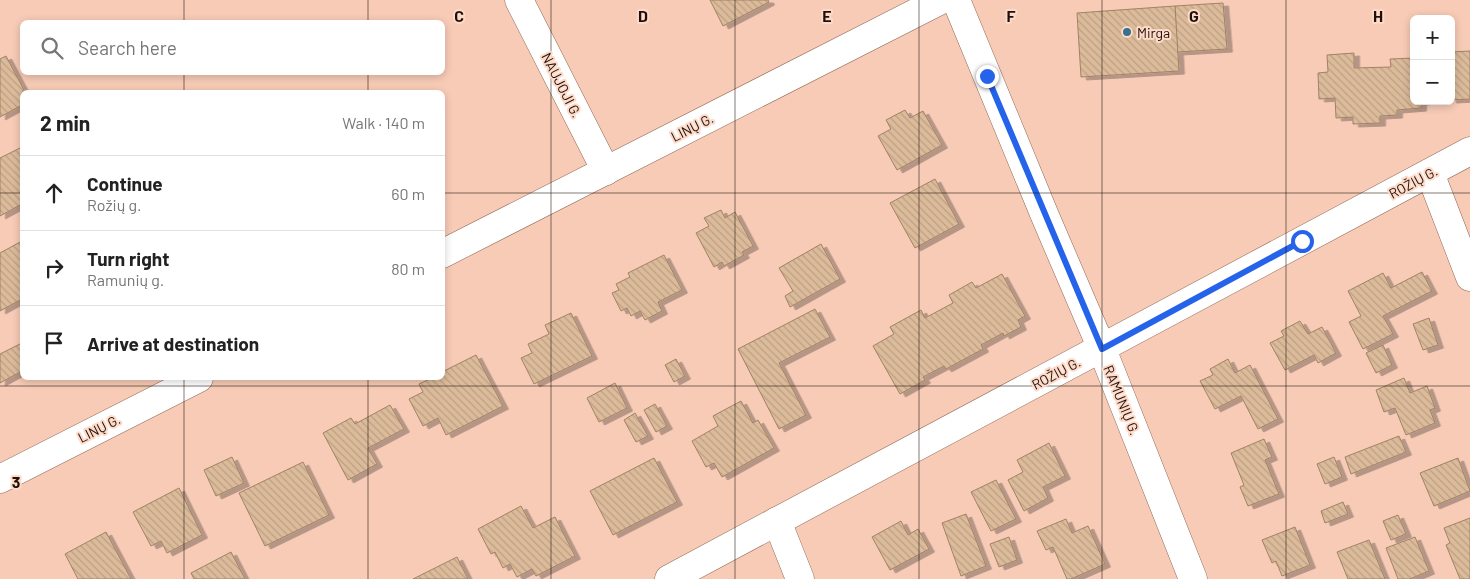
<!DOCTYPE html>
<html lang="en">
<head>
<meta charset="utf-8">
<style>
	body { margin:0; font-family:Barlow,sans-serif; background:#f2f2f2; color:#222 }
	.controls { position:absolute; right:15px; top:15px; display:grid; overflow:hidden; border-radius:8px; box-shadow:0 2px 8px #0003 }
	.controls button { width:45px; height:45px; display:grid; place-items:center; padding:0; border:0; border-bottom:1px solid #e0e0e0; background:#fff; color:#222; font:25px sans-serif }
	.stop { position:absolute; width:15px; height:15px; margin:-11px; border:4px solid #2563eb; border-radius:50%; background:#fff }
	.stop.end { background:#2563eb; border-color:#fff; box-shadow:0 1px 5px #0008 }
	.list { margin:0; padding:0; list-style:none }
	h2 { display:flex; justify-content:space-between; align-items:center; height:65px; margin:0; padding:0 20px; font-size:21px }
	h2 small { font-size:16px; font-weight:400; color:#767676 }
	.list li { display:grid; grid-template-columns:32px 1fr auto; gap:15px; align-items:center; box-sizing:border-box; height:75px; padding:0 20px; border-top:1px solid #e0e0e0 }
	.list b { display:block; font-size:19px; white-space:nowrap }
	.list p { margin:0; font-size:16px; white-space:nowrap; color:#767676 }
	.list em { font-size:16px; font-style:normal; color:#767676 }
	.icon { flex:none; width:28px; height:28px; fill:none; stroke:currentColor; stroke-width:2; stroke-linecap:round; stroke-linejoin:round }
	.map { position:relative; flex:none; width:1470px; height:579px; overflow:hidden }
	.search { position:absolute; background:#fff; box-shadow:0 2px 8px #0003; left:20px; top:20px; width:425px; height:55px; display:flex; align-items:center; gap:12px; box-sizing:border-box; padding:0 18px; border-radius:8px; color:#767676; font-size:19px }
	.panel { position:absolute; background:#fff; box-shadow:0 2px 8px #0003; left:20px; top:90px; width:425px; height:290px; border-radius:8px }
	.map>svg:first-child { display:block }
	.building { fill:url(#building-back-hatch); stroke:#a18263; filter:url(#shadow) }
	.lines { fill:none; stroke-linecap:round; stroke-linejoin:round }
	.minor-casing { stroke:#916a58; stroke-width:29 }
	.minor { stroke:#fff; stroke-width:28 }
	.route { stroke:#2563eb; stroke-width:6 }
	.grid { fill:none; stroke:#1f1009; stroke-width:1; stroke-opacity:0.55 }
	.poi-dot { fill:#37728a; stroke:#fedac9; stroke-width:2 }
	.labels { text-anchor:middle; dominant-baseline:central; stroke-width:4; stroke-linejoin:round; paint-order:stroke }
	.poi-label { font-size:14px; fill:#1f1009; stroke:#fedac9; text-anchor:start }
	.street-label { font-size:14px; fill:#1f1009; stroke:#fedac9 }
	.grid-label { font-size:16px; text-anchor:middle; font-weight:bold; fill:#1f1009; stroke:#fedac9; stroke-width:4; stroke-linejoin:round; paint-order:stroke }
</style>
</head>
<body>
<div class="map">
<svg width="1470" height="579" viewBox="0 0 1470 579">
	<defs>
		<pattern id="building-back-hatch" width="6" height="6" patternUnits="userSpaceOnUse" patternTransform="scale(1.25)"><rect width="6" height="6" fill="#dcbb9b"/><path d="M-1 5l2 2M0 0l6 6M5-1l2 2" fill="none" stroke="#bca084"/></pattern>
		<filter id="shadow"><feDropShadow dx="5.5" dy="3" stdDeviation="0" flood-color="#0004"/></filter>
	</defs>
	<rect width="100%" height="100%" fill="#f7cbb6"/>
	<g class="building">
		<polygon points="710,0 768,0 769,2 723,26"/>
		<polygon points="1223,3 1227,49 1177,52 1175,6"/>
		<polygon points="1175,6 1179,71 1081,77 1077,13"/>
		<polygon points="1451,49 1452,52 1470,51 1470,99 1451,100"/>
		<polygon points="1354,53 1354,68 1391,67 1390,59 1414,58 1414,101 1431,101 1421,102 1421,108 1397,110 1397,115 1380,116 1380,123 1353,124 1353,117 1336,118 1335,98 1319,99 1318,73 1328,72 1327,55"/>
		<polygon points="6,56 25,92 22,92 22,105 0,117 0,59"/>
		<polygon points="905,110 910,118 923,111 942,145 897,170 878,136 891,129 886,120"/>
		<polygon points="22,147 22,204 0,216 0,158"/>
		<polygon points="935,179 959,224 915,248 890,203"/>
		<polygon points="721,210 725,218 735,212 753,246 742,252 744,255 724,266 722,262 714,267 696,233 709,226 704,218"/>
		<polygon points="22,241 22,299 0,311 0,253"/>
		<polygon points="821,244 840,279 790,307 785,296 793,291 779,268"/>
		<polygon points="664,255 682,290 658,302 662,311 645,320 640,311 631,316 627,308 621,311 612,293 619,290 616,284 630,277 628,273"/>
		<polygon points="1422,272 1432,291 1383,316 1393,334 1363,349 1349,322 1361,316 1348,291 1383,273 1391,288"/>
		<polygon points="1002,274 1025,316 1018,320 1021,327 1004,336 1003,333 981,345 983,349 946,369 944,366 923,377 925,380 900,394 873,346 894,334 890,327 921,310 925,318 953,303 949,295 972,282 976,288"/>
		<polygon points="815,309 830,337 779,363 806,415 779,429 738,349"/>
		<polygon points="571,313 592,356 534,384 521,358 532,353 528,344 549,334 545,325"/>
		<polygon points="1429,318 1438,345 1423,350 1413,324"/>
		<polygon points="1300,321 1308,334 1322,327 1336,353 1318,363 1314,355 1285,370 1270,343 1284,336 1281,331"/>
		<polygon points="22,343 22,371 0,383 0,354"/>
		<polygon points="1383,345 1392,365 1376,373 1366,353"/>
		<polygon points="476,355 503,406 446,435 438,418 423,426 409,399 423,392 419,384 432,378 442,378 442,372"/>
		<polygon points="676,359 685,376 674,382 665,365"/>
		<polygon points="1228,359 1235,373 1250,365 1278,419 1258,429 1241,396 1215,409 1200,381 1213,375 1210,369"/>
		<polygon points="1404,378 1410,393 1427,386 1435,408 1430,410 1435,423 1406,435 1395,408 1384,412 1376,390"/>
		<polygon points="615,383 627,408 599,422 587,398"/>
		<polygon points="741,401 753,423 758,420 774,448 722,477 714,463 706,467 692,441 718,426 713,416"/>
		<polygon points="655,404 667,426 656,432 644,410"/>
		<polygon points="390,405 404,429 368,448 377,464 348,480 323,433 351,418 355,424"/>
		<polygon points="635,413 648,436 636,442 624,420"/>
		<polygon points="1399,436 1406,452 1351,474 1345,457"/>
		<polygon points="1264,439 1272,457 1265,460 1279,494 1248,506 1240,487 1244,485 1231,453"/>
		<polygon points="1049,443 1065,476 1043,487 1048,498 1024,511 1008,480 1023,472 1017,460"/>
		<polygon points="232,457 244,483 216,496 204,470"/>
		<polygon points="1334,457 1342,477 1325,484 1317,464"/>
		<polygon points="654,458 677,502 613,535 590,491"/>
		<polygon points="1458,458 1470,491 1434,506 1420,473"/>
		<polygon points="303,462 329,515 265,546 239,493"/>
		<polygon points="996,480 1016,519 991,531 971,492"/>
		<polygon points="179,488 202,535 167,553 161,541 151,546 133,512"/>
		<polygon points="1343,502 1348,514 1325,523 1321,511"/>
		<polygon points="521,506 533,528 555,517 575,556 536,576 532,569 517,577 510,564 503,568 495,552 491,554 478,529"/>
		<polygon points="966,514 986,566 961,576 942,523"/>
		<polygon points="1398,515 1406,534 1391,540 1383,521"/>
		<polygon points="1470,518 1470,579 1460,579 1446,545 1450,543 1444,528"/>
		<polygon points="1066,519 1072,533 1088,526 1105,564 1071,579 1067,579 1053,547 1046,550 1037,531"/>
		<polygon points="901,521 908,535 918,529 929,549 890,570 872,537"/>
		<polygon points="1295,527 1310,565 1282,576 1276,561 1272,563 1262,540"/>
		<polygon points="106,532 131,579 78,579 65,554"/>
		<polygon points="1009,537 1017,560 999,567 990,544"/>
		<polygon points="1415,537 1429,571 1410,579 1398,579 1386,548"/>
		<polygon points="1369,540 1385,579 1348,579 1337,552"/>
		<polygon points="231,552 245,579 194,579 191,573"/>
		<polygon points="457,557 468,579 413,579"/>
	</g>
	<g class="lines">
		<defs>
			<g id="minor">
				<polyline points="519,0 606,171"/>
				<polyline points="956,0 1045,216 1102,349 1193,579"/>
				<polyline points="1430,173 1470,277"/>
				<polyline points="442,254 941,0"/>
				<polyline points="0,479 199,378"/>
				<polyline points="777,521 800,579"/>
				<polyline points="669,579 1470,151"/>
			</g>
		</defs>
		<use href="#minor" class="minor-casing"/>
		<use href="#minor" class="minor"/>
	</g>
	<g class="lines">
		<polyline class="route" points="987,76 1102,349 1302,241"/>
	</g>
	<path class="grid" d="M184 0V22M368 0V22M551 0V579M735 0V579M919 0V579M1102 0V579M1286 0V579M184 72V92M368 72V92M0 193H22M442 193H1470M184 378V579M368 378V579M0 386H1470"/>
	<circle class="poi-dot" cx="1127" cy="32" r="5"/>
	<g class="labels">
		<g class="poi-label">
			<text x="1137" y="32">Mirga</text>
		</g>
		<g class="street-label">
			<text transform="translate(562 85) rotate(63)">NAUJOJI G.</text>
			<text transform="translate(692 127) rotate(-27)">LINŲ G.</text>
			<text transform="translate(1413 182) rotate(-28)">ROŽIŲ G.</text>
			<text transform="translate(1056 373) rotate(-28)">ROŽIŲ G.</text>
			<text transform="translate(1122 400) rotate(68)">RAMUNIŲ G.</text>
			<text transform="translate(99 428) rotate(-27)">LINŲ G.</text>
		</g>
	</g>
	<g class="grid-label">
		<text x="459" y="22">C</text>
		<text x="643" y="22">D</text>
		<text x="827" y="22">E</text>
		<text x="1011" y="22">F</text>
		<text x="1194" y="22">G</text>
		<text x="1378" y="22">H</text>
		<text x="16" y="488">3</text>
	</g>
</svg>
<div class="controls">
<button>+</button>
<button>−</button>
</div>
<div class="stop" style="left:1302px;top:241px"></div>
<div class="stop end" style="left:987px;top:76px"></div>
<div class="search"><svg class="icon" aria-label="search" viewBox="0 0 24 24"><circle cx="10" cy="10" r="6"/><path d="M15 15l6 6"/></svg>Search here</div>
<section class="panel">
<h2>2 min<small>Walk · 140 m</small></h2>
<ul class="list">
<li><svg class="icon" aria-label="ahead" viewBox="0 0 24 24"><path d="M12 20V5M6 11l6-6 6 6"/></svg><div><b>Continue</b><p>Rožių g.</p></div><em>60 m</em></li>
<li><svg class="icon" aria-label="right" viewBox="0 0 24 24"><path d="M7 20v-9h11M14 6l5 5-5 5"/></svg><div><b>Turn right</b><p>Ramunių g.</p></div><em>80 m</em></li>
<li><svg class="icon" aria-label="arrive" viewBox="0 0 24 24"><path d="M6 21V4h12l-3 4 3 4H6"/></svg><div><b>Arrive at destination</b></div></li>
</ul>
</section>
</div>
</body>
</html>
